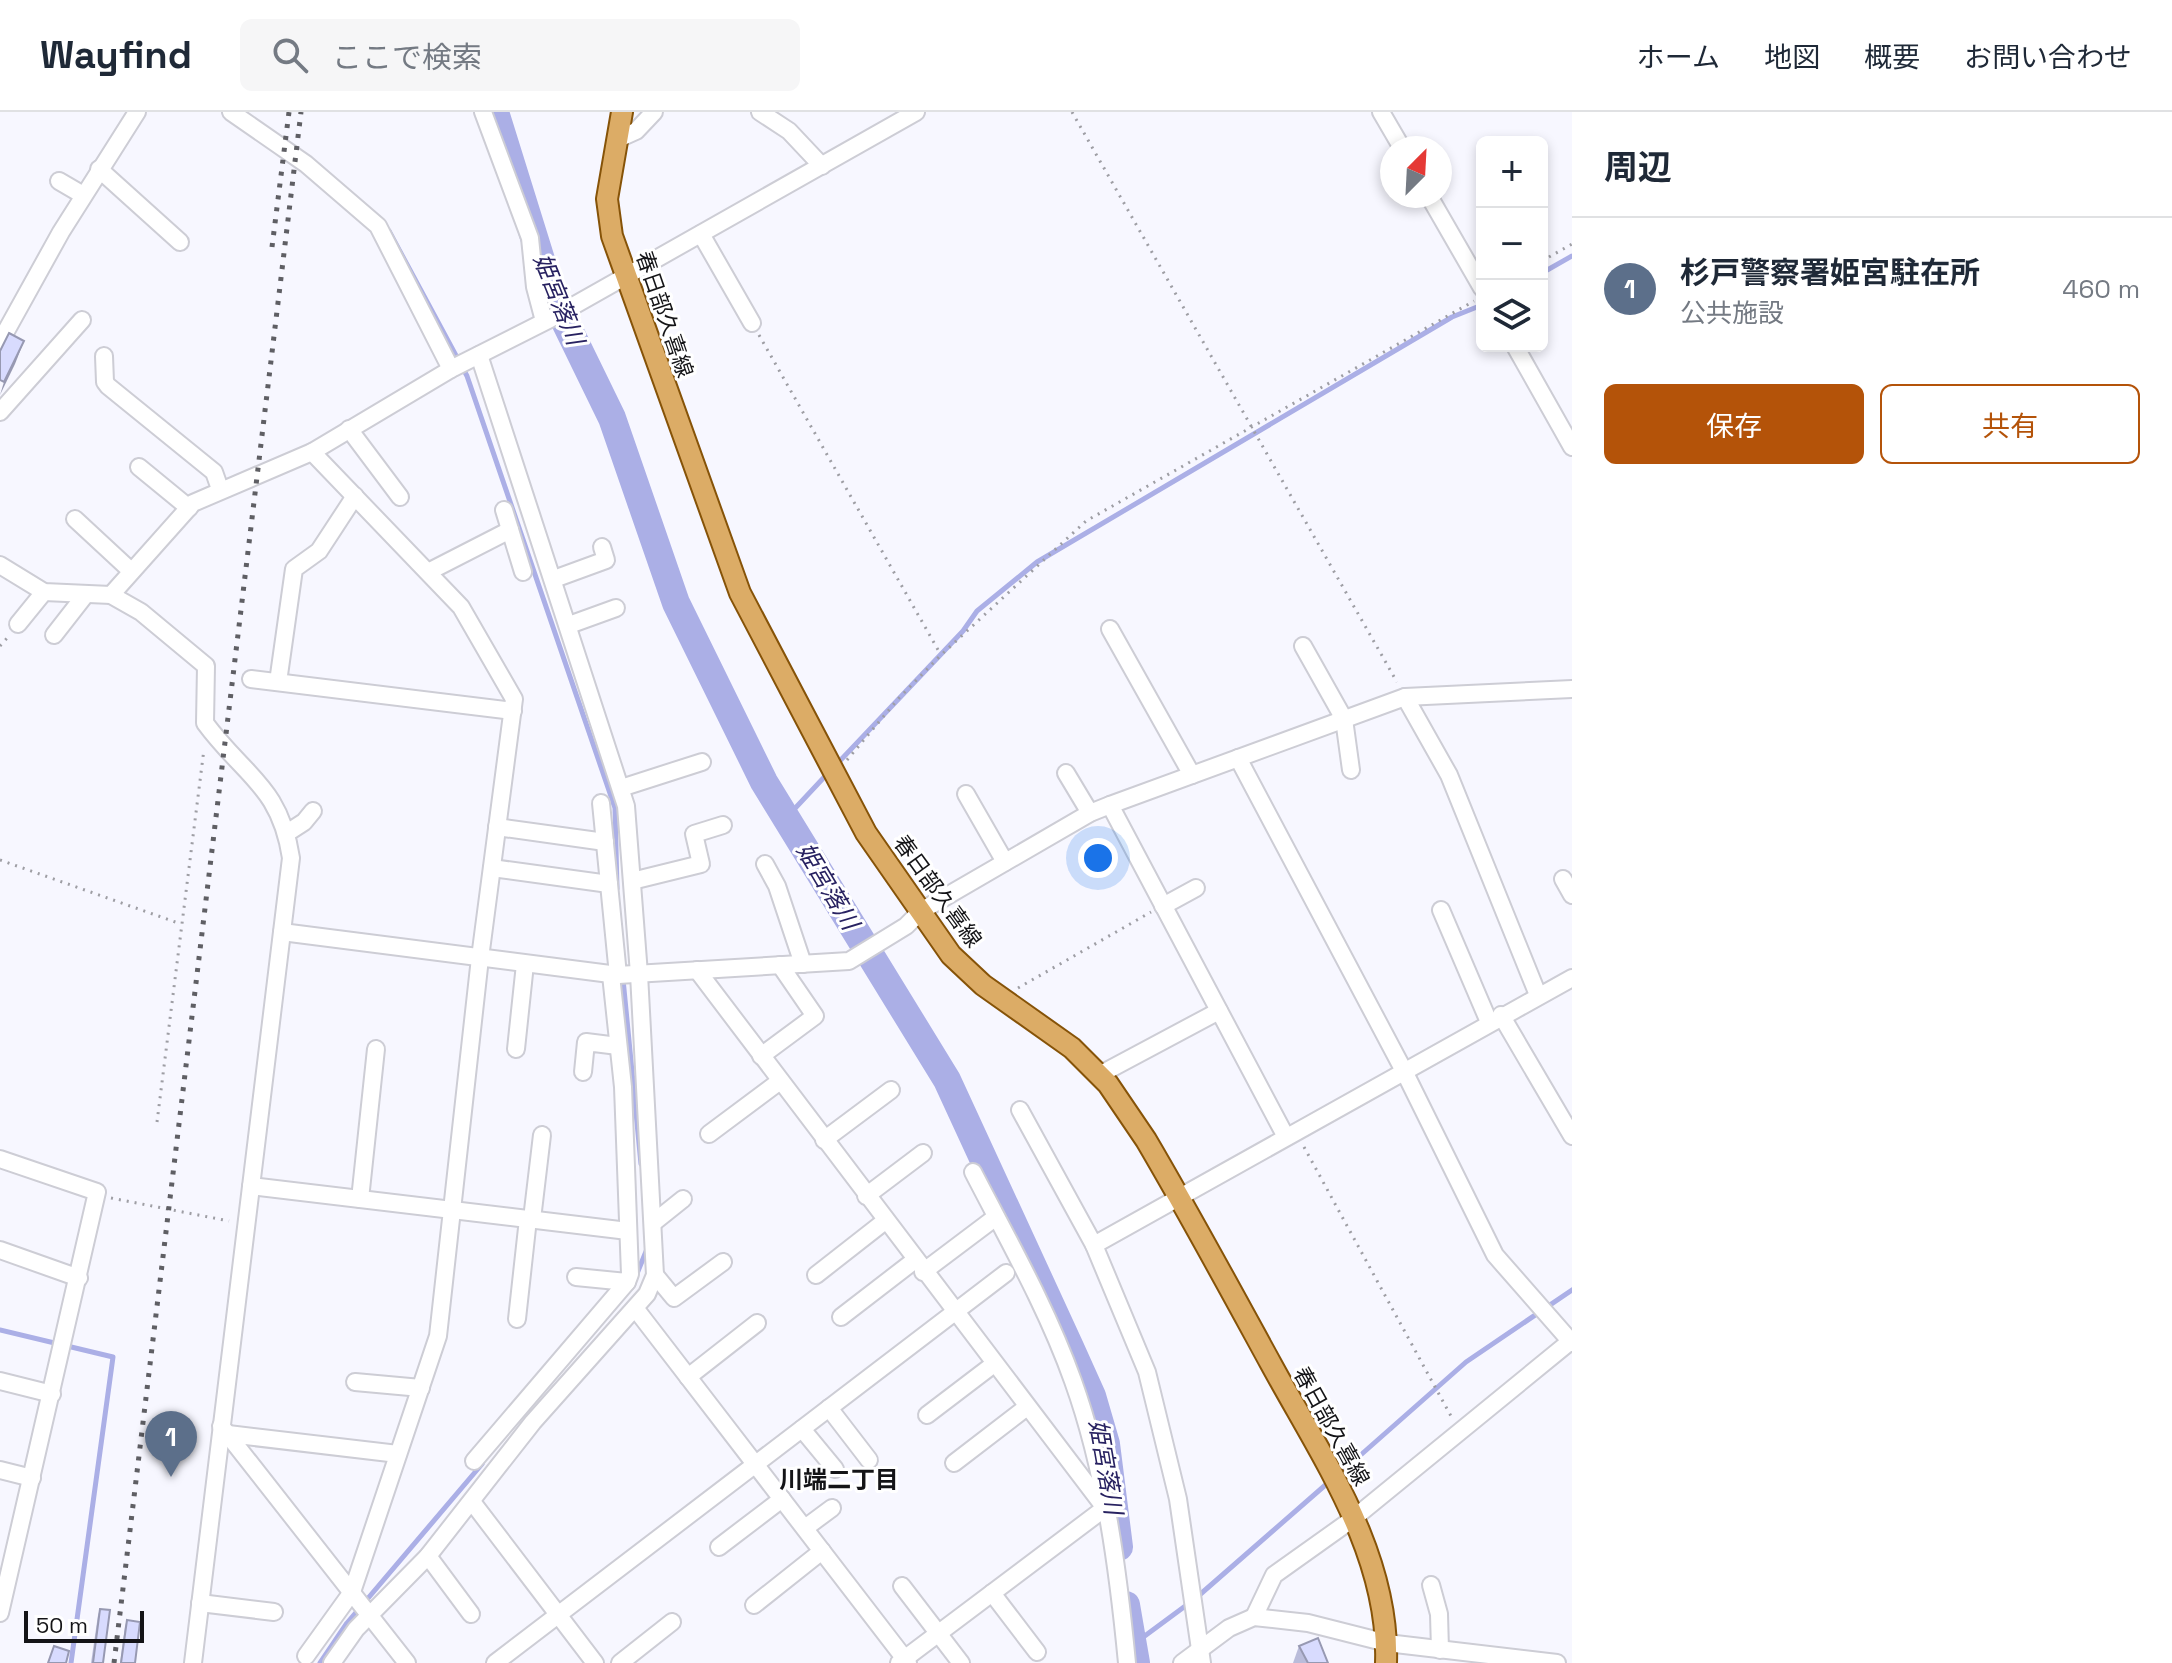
<!DOCTYPE html>
<html lang="ja">
<head>
<meta charset="utf-8">
<style>
	body { margin:0; font-family:"Space Grotesk","Noto Sans JP",sans-serif; background:#f6f6f7; color:#1f2937 }
	.controls { position:absolute; right:24px; top:24px; display:grid; overflow:hidden; border-radius:12px; box-shadow:0 4px 12px #0003 }
	.controls button { width:72px; height:72px; display:grid; place-items:center; padding:0; border:0; border-bottom:2px solid #e0e1e3; background:#fff; color:#1f2937; font:40px sans-serif }
	.compass { position:absolute; left:1380px; top:24px; width:72px; height:72px; border-radius:50%; background:#fff; box-shadow:0 4px 12px #0003; rotate:24deg }
	.scale { position:absolute; left:24px; bottom:20px; width:120px; box-sizing:border-box; padding-left:8px; border:4px solid #141417; border-top:0; font-size:22px; line-height:28px; white-space:nowrap; color:#141417; -webkit-text-stroke:6px #fff; paint-order:stroke }
	.you { position:absolute; left:1098px; top:746px; width:28px; height:28px; margin:-20px; border:6px solid #fff; border-radius:50%; background:#1a73e8; box-shadow:0 0 0 12px #1a73e833 }
	.badge { display:grid; place-items:center; width:52px; height:52px; border-radius:50%; background:#b45309; color:#fff; font-size:26px; font-weight:700 }
	.pin { position:absolute; translate:-50% -66px; filter:drop-shadow(0 2px 4px #0008) }
	.pin::after { content:''; position:absolute; top:42px; width:28px; height:24px; background:inherit; clip-path:polygon(0 0,100% 0,50% 100%) }
	.list { margin:0; padding:0; list-style:none }
	h2 { display:flex; justify-content:space-between; align-items:center; height:104px; margin:0; padding:0 32px; font-size:34px }
	h2 small { font-size:26px; font-weight:400; color:#747a83 }
	.list li { display:grid; grid-template-columns:52px 1fr auto; gap:24px; align-items:center; box-sizing:border-box; height:144px; padding:0 32px; border-top:2px solid #e0e1e3 }
	.list b { display:block; font-size:30px; white-space:nowrap }
	.list p { margin:0; font-size:26px; white-space:nowrap; color:#747a83 }
	.list em { font-size:26px; font-style:normal; color:#747a83 }
	.actions { display:flex; gap:16px; padding:24px 32px }
	.actions a { flex:1; padding:18px 0; border:2px solid #b45309; border-radius:12px; text-align:center; font-size:28px; color:#b45309 }
	.actions .main { background:#b45309; color:#fff }
	.icon { flex:none; width:44px; height:44px; fill:none; stroke:currentColor; stroke-width:2; stroke-linecap:round; stroke-linejoin:round }
	.map { position:relative; flex:none; width:1572px; height:1551px; overflow:hidden }
	header { display:flex; align-items:center; gap:48px; box-sizing:border-box; height:112px; padding:0 40px; background:#fff; border-bottom:2px solid #e0e1e3 }
	header strong { font-size:38px }
	nav { display:flex; gap:44px; margin-inline-start:auto; font-size:28px }
	.search { width:560px; height:72px; background:#f6f6f7; display:flex; align-items:center; gap:20px; box-sizing:border-box; padding:0 28px; border-radius:12px; color:#747a83; font-size:30px }
	main { display:flex }
	aside { flex:1; background:#fff }
	.map>svg:first-child { display:block }
	.lines { fill:none; stroke-linecap:round; stroke-linejoin:round }
	.stream { stroke:#abafe6; stroke-width:5 }
	.river { stroke:#abafe6; stroke-width:28 }
	.minor-casing { stroke:#cdcdd5; stroke-width:20 }
	.major-casing { stroke:#865308; stroke-width:24 }
	.path { stroke:#9e9ea4; stroke-width:3; stroke-dasharray:2 6; stroke-linecap:butt }
	.minor { stroke:#fff; stroke-width:16 }
	.major { stroke:#dcac66; stroke-width:20 }
	.rail { stroke:#5f5f64; stroke-width:5; stroke-dasharray:4 8; stroke-linecap:butt }
	.wall { fill:#babcda }
	.shaded-wall { fill:#9799b2 }
	.building { fill:#d8dbfe; stroke:#9799b2; stroke-width:2 }
	.labels { text-anchor:middle; dominant-baseline:central; stroke-width:6; stroke-linejoin:round; paint-order:stroke }
	.street-label { font-size:22px; fill:#141417; stroke:#fff }
	.water-label { font-size:24px; font-style:italic; fill:#282261; stroke:#fff }
	.neighbourhood-label { font-size:24px; font-weight:bold; fill:#141417; stroke:#fff }
</style>
</head>
<body>
<header>
<strong>Wayfind</strong>
<div class="search"><svg class="icon" aria-label="search" viewBox="0 0 24 24"><circle cx="10" cy="10" r="6"/><path d="M15 15l6 6"/></svg>ここで検索</div>
<nav><a>ホーム</a><a>地図</a><a>概要</a><a>お問い合わせ</a></nav>
</header>
<main>
<div class="map">
<svg width="1572" height="1551" viewBox="0 0 1572 1551">
	<rect width="100%" height="100%" fill="#f7f7ff"/>
	<g class="lines">
		<g class="stream">
			<polyline points="389,119 467,264 615,696 617,777"/>
			<polyline points="1542,161 1572,144"/>
			<polyline points="836,653 963,519 977,499 1037,450 1452,205 1482,193"/>
			<polyline points="786,706 829,660"/>
			<polyline points="623,867 641,1052"/>
			<polyline points="634,1169 647,1137"/>
			<polyline points="0,1218 113,1245 71,1551"/>
			<polyline points="1338,1363 1466,1250 1572,1178"/>
			<polyline points="1196,1486 1330,1369"/>
			<polyline points="1133,1529 1142,1526 1188,1492"/>
			<polyline points="320,1551 347,1511 482,1352"/>
		</g>
		<g class="river">
			<polyline points="495,0 552,183 612,306 676,491 764,670 947,968 1070,1235 1092,1284 1106,1332 1119,1435"/>
			<polyline points="1126,1493 1136,1551"/>
		</g>
		<defs>
			<g id="minor">
				<polyline points="231,0 306,52 378,114 451,257"/>
				<polyline points="483,0 530,126 535,175 544,209"/>
				<polyline points="760,0 789,19 822,54"/>
				<polyline points="1381,0 1402,36"/>
				<polyline points="616,28 636,19 654,0"/>
				<polyline points="99,57 180,130"/>
				<polyline points="59,69 83,83"/>
				<polyline points="1429,84 1482,176"/>
				<polyline points="701,122 752,211"/>
				<polyline points="0,230 61,120 137,0"/>
				<polyline points="1515,234 1572,335"/>
				<polyline points="104,244 105,270 108,274 214,360 220,377"/>
				<polyline points="0,300 82,208"/>
				<polyline points="349,317 400,385"/>
				<polyline points="139,355 189,396"/>
				<polyline points="504,398 523,460"/>
				<polyline points="75,407 130,458"/>
				<path d="M0 453 44 480 111 483 141 500 206 554 205 611C244 664 280 674 291 746L193 1551"/>
				<polyline points="428,460 510,418"/>
				<polyline points="554,467 606,448 602,435"/>
				<polyline points="111,483 193,391 312,340 453,256 550,207 916,0"/>
				<polyline points="18,512 44,480"/>
				<polyline points="569,513 616,496"/>
				<polyline points="1110,517 1192,663"/>
				<polyline points="54,523 86,482"/>
				<polyline points="1303,534 1344,607 1351,658"/>
				<polyline points="251,567 513,599"/>
				<polyline points="278,570 294,457 319,439 355,384"/>
				<polyline points="1405,585 1449,663 1538,883"/>
				<polyline points="1238,646 1404,959 1495,1143 1572,1231"/>
				<polyline points="1066,661 1090,701"/>
				<polyline points="621,676 702,650"/>
				<polyline points="966,682 1005,750"/>
				<polyline points="601,691 618,863"/>
				<polyline points="1110,693 1286,1025"/>
				<polyline points="497,715 605,730"/>
				<polyline points="287,721 304,710 313,699"/>
				<polyline points="765,752 777,774 803,852"/>
				<polyline points="492,756 609,772"/>
				<polyline points="1563,767 1572,783"/>
				<polyline points="632,769 701,752 694,722 723,713"/>
				<polyline points="1163,794 1196,776"/>
				<polyline points="1441,798 1489,910"/>
				<polyline points="282,820 618,863 849,849 906,814 921,799 1090,701 1110,693 1405,585 1572,577"/>
				<polyline points="697,858 1105,1396 899,1551"/>
				<polyline points="1501,903 1572,1024"/>
				<polyline points="516,937 525,852"/>
				<polyline points="761,944 815,904 780,853"/>
				<polyline points="583,960 586,930 618,934"/>
				<polyline points="1099,963 1219,899"/>
				<polyline points="1020,998 1094,1133 1147,1260 1178,1387 1202,1551"/>
				<polyline points="709,1022 780,969"/>
				<polyline points="824,1028 891,978"/>
				<polyline points="0,1047 97,1080 0,1501"/>
				<path d="M973 1060C1008 1128 1047 1196 1073 1269 1105 1358 1118 1457 1127 1551"/>
				<polyline points="251,1074 628,1119"/>
				<polyline points="866,1084 923,1041"/>
				<polyline points="360,1087 376,937"/>
				<polyline points="532,1107 542,1023"/>
				<polyline points="653,1111 683,1087"/>
				<polyline points="1094,1133 1572,866"/>
				<polyline points="0,1138 79,1166"/>
				<polyline points="923,1160 996,1105"/>
				<polyline points="655,1163 674,1186 723,1150"/>
				<polyline points="816,1163 885,1109"/>
				<polyline points="576,1165 627,1170"/>
				<polyline points="635,1196 908,1551"/>
				<polyline points="841,1205 915,1148"/>
				<polyline points="517,1207 528,1107"/>
				<polyline points="688,1265 757,1211"/>
				<polyline points="0,1269 52,1282"/>
				<polyline points="355,1270 421,1276"/>
				<polyline points="829,1296 869,1348"/>
				<polyline points="927,1303 994,1252"/>
				<polyline points="221,1314 407,1551"/>
				<polyline points="802,1317 835,1357"/>
				<polyline points="228,1322 398,1342"/>
				<polyline points="474,1349 627,1170 630,1162 623,975 611,863"/>
				<polyline points="954,1351 1027,1295"/>
				<polyline points="0,1358 32,1366"/>
				<polyline points="473,1391 595,1551"/>
				<polyline points="805,1416 832,1396"/>
				<polyline points="719,1435 782,1387"/>
				<polyline points="428,1444 471,1502"/>
				<polyline points="1431,1473 1439,1502 1440,1538"/>
				<polyline points="902,1474 961,1551"/>
				<polyline points="992,1481 1037,1540"/>
				<polyline points="200,1491 274,1500"/>
				<polyline points="754,1493 822,1439"/>
				<polyline points="1254,1505 1274,1463 1354,1406 1572,1228"/>
				<polyline points="306,1544 352,1480 438,1224 480,846 514,587 461,495 312,340"/>
				<polyline points="332,1551 356,1517 428,1444 533,1310 647,1182 655,1163 639,862 626,694 479,243"/>
				<polyline points="495,1551 1006,1161"/>
				<polyline points="620,1551 672,1510"/>
				<polyline points="1182,1551 1229,1516 1254,1505 1308,1511 1387,1531 1557,1551"/>
			</g>
			<path id="major" d="M622 0 607 87 612 124 740 481 866 721 951 843 983 873 1072 936 1108 972 1146 1028C1189 1101 1230 1177 1271 1252 1321 1344 1390 1442 1386 1551"/>
		</defs>
		<use href="#minor" class="minor-casing"/>
		<use href="#major" class="major-casing"/>
		<g class="path">
			<polyline points="1072,0 1397,570"/>
			<polyline points="1542,149 1572,132"/>
			<polyline points="759,223 941,543"/>
			<polyline points="0,534 8,525"/>
			<polyline points="847,648 899,586 941,543 1086,409 1474,189"/>
			<polyline points="0,748 181,812"/>
			<polyline points="1018,876 1151,800"/>
			<polyline points="157,1010 204,637"/>
			<polyline points="1304,1035 1452,1306"/>
			<polyline points="111,1086 229,1109"/>
		</g>
		<use href="#minor" class="minor"/>
		<use href="#major" class="major"/>
		<g class="rail">
			<polyline points="272,135 289,0"/>
			<polyline points="114,1551 301,0"/>
		</g>
	</g>
	<g class="wall">
		<polygon points="100,1497 103,1551 91,1551 98,1503"/>
		<polygon points="127,1508 135,1551 120,1551 125,1514"/>
		<polygon points="1299,1534 1328,1551 1293,1551"/>
	</g>
	<polygon class="shaded-wall" points="24,229 15,252 0,283 4,270"/>
	<g class="building">
		<polygon points="9,221 24,229 4,270 0,268 0,239"/>
		<polygon points="100,1497 110,1498 103,1551 93,1551"/>
		<polygon points="127,1508 140,1510 135,1551 121,1551"/>
		<polygon points="1318,1526 1328,1551 1308,1551 1299,1534"/>
		<polygon points="54,1534 69,1539 66,1551 48,1551"/>
	</g>
	<g class="labels">
		<g class="street-label">
			<text transform="translate(665 202) rotate(71)">春日部久喜線</text>
			<text transform="translate(938 779) rotate(54)">春日部久喜線</text>
			<text transform="translate(1332 1314) rotate(61)">春日部久喜線</text>
		</g>
		<g class="water-label">
			<text transform="translate(559 187) rotate(68)">姫宮落川</text>
			<text transform="translate(828 774) rotate(59)">姫宮落川</text>
			<text transform="translate(1106 1355) rotate(80)">姫宮落川</text>
		</g>
		<g class="neighbourhood-label">
			<text x="839" y="1367">川端二丁目</text>
		</g>
	</g>
</svg>
<div class="controls">
<button>+</button>
<button>−</button>
<button><svg class="icon" aria-label="layers" viewBox="0 0 24 24"><path d="M12 4l9 5-9 5-9-5zM3 14l9 5 9-5"/></svg></button>
</div>
<svg class="compass" viewBox="-18 -18 36 36"><path d="M0-13l5 13h-10z" fill="#e53935"/><path d="M0 13l5-13h-10z" fill="#747a83"/></svg>
<div class="scale">50 m</div>
<div class="you"></div>
<div class="pin badge" style="left:171px;top:1365px;background:#5c6f8a">1</div>
</div>
<aside>
<h2>周辺<small></small></h2>
<ul class="list">
<li><span class="badge" style="background:#5c6f8a">1</span><div><b>杉戸警察署姫宮駐在所</b><p>公共施設</p></div><em>460 m</em></li>
</ul>
<div class="actions"><a class="main">保存</a><a>共有</a></div>
</aside>
</main>
</body>
</html>
